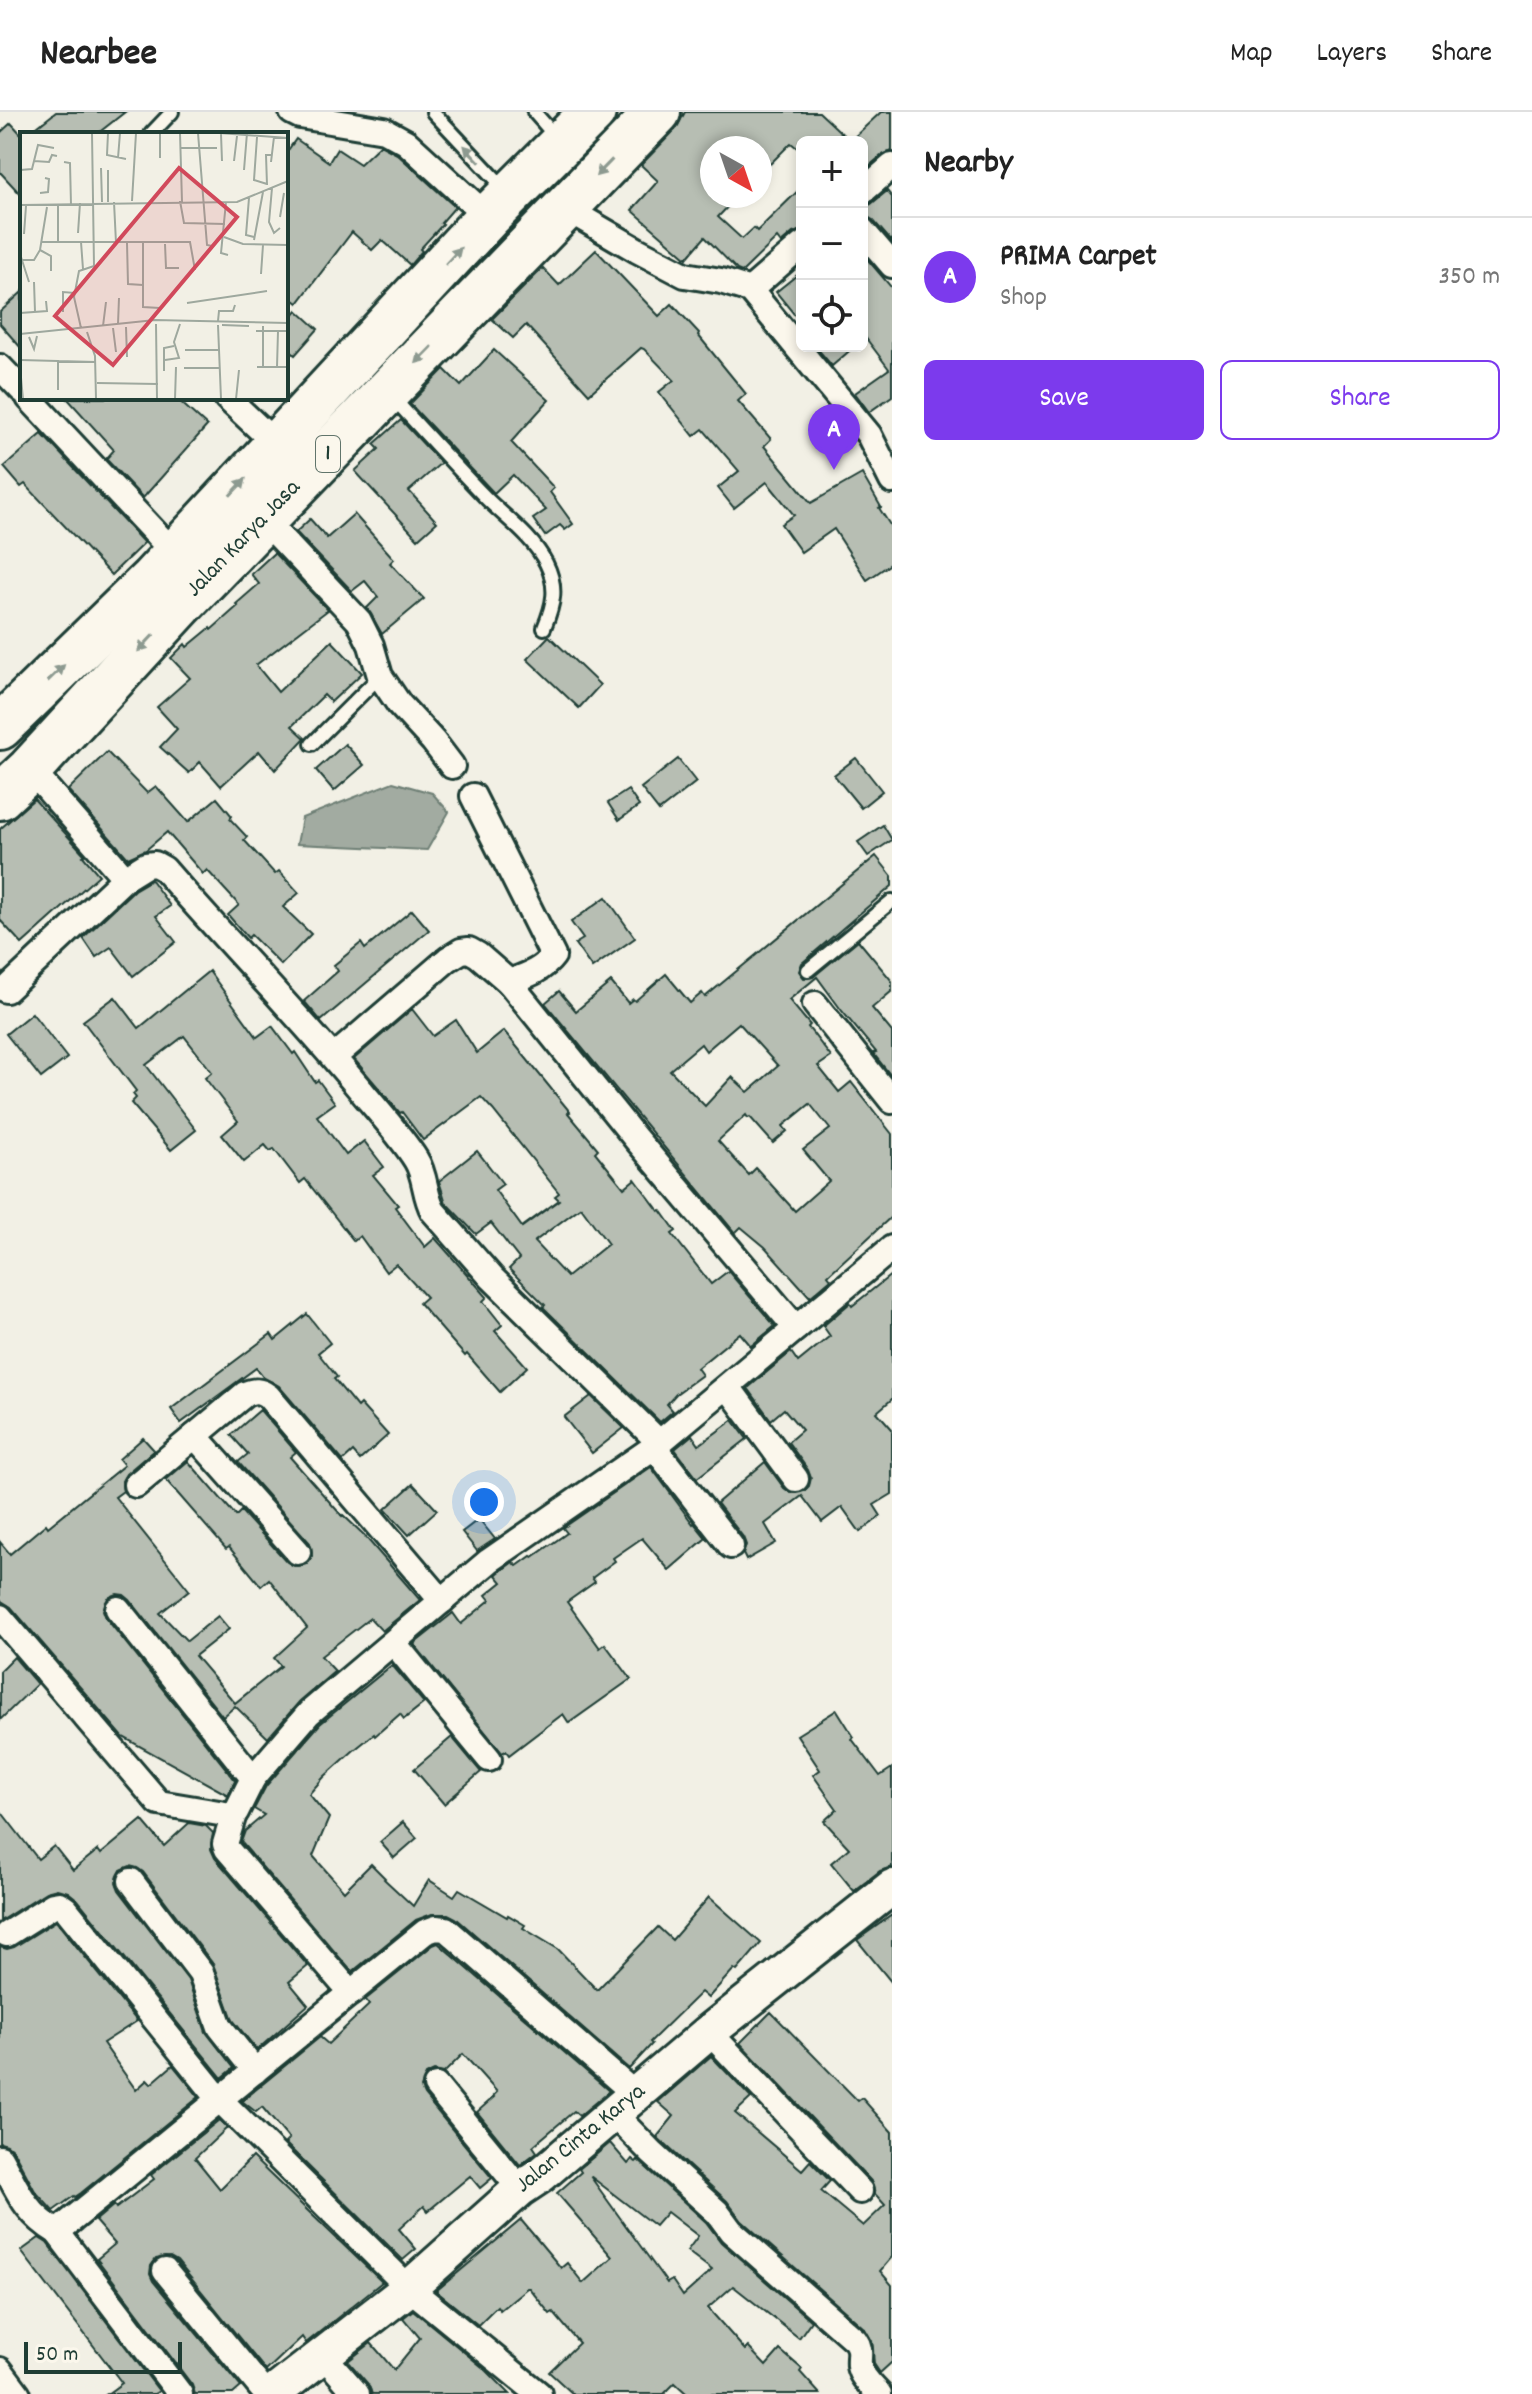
<!DOCTYPE html>
<html lang="en">
<head>
<meta charset="utf-8">
<style>
	body { margin:0; font-family:Dekko,sans-serif; background:#f2f2f2; color:#222 }
	.controls { position:absolute; right:24px; top:24px; display:grid; overflow:hidden; border-radius:12px; box-shadow:0 4px 12px #0003 }
	.controls button { width:72px; height:72px; display:grid; place-items:center; padding:0; border:0; border-bottom:2px solid #e0e0e0; background:#fff; color:#222; font:40px sans-serif }
	.compass { position:absolute; left:700px; top:24px; width:72px; height:72px; border-radius:50%; background:#fff; box-shadow:0 4px 12px #0003; rotate:140deg }
	.scale { position:absolute; left:24px; bottom:20px; width:158px; box-sizing:border-box; padding-left:8px; border:4px solid #1f3d34; border-top:0; font-size:22px; line-height:28px; white-space:nowrap; color:#1f3d34; -webkit-text-stroke:6px #fbf7ec; paint-order:stroke }
	.you { position:absolute; left:484px; top:1390px; width:28px; height:28px; margin:-20px; border:6px solid #fff; border-radius:50%; background:#1a73e8; box-shadow:0 0 0 12px #1a73e833 }
	.badge { display:grid; place-items:center; width:52px; height:52px; border-radius:50%; background:#7c3aed; color:#fff; font-size:26px; font-weight:700 }
	.pin { position:absolute; translate:-50% -66px; filter:drop-shadow(0 2px 4px #0008) }
	.pin::after { content:''; position:absolute; top:42px; width:28px; height:24px; background:inherit; clip-path:polygon(0 0,100% 0,50% 100%) }
	.list { margin:0; padding:0; list-style:none }
	h2 { display:flex; justify-content:space-between; align-items:center; height:104px; margin:0; padding:0 32px; font-size:34px }
	h2 small { font-size:26px; font-weight:400; color:#767676 }
	.list li { display:grid; grid-template-columns:52px 1fr auto; gap:24px; align-items:center; box-sizing:border-box; height:120px; padding:0 32px; border-top:2px solid #e0e0e0 }
	.list b { display:block; font-size:30px; white-space:nowrap }
	.list p { margin:0; font-size:26px; white-space:nowrap; color:#767676 }
	.list em { font-size:26px; font-style:normal; color:#767676 }
	.actions { display:flex; gap:16px; padding:24px 32px }
	.actions a { flex:1; padding:18px 0; border:2px solid #7c3aed; border-radius:12px; text-align:center; font-size:28px; color:#7c3aed }
	.actions .main { background:#7c3aed; color:#fff }
	.icon { flex:none; width:44px; height:44px; fill:none; stroke:currentColor; stroke-width:2; stroke-linecap:round; stroke-linejoin:round }
	.map { position:relative; flex:none; width:892px; height:2282px; overflow:hidden }
	header { display:flex; align-items:center; gap:48px; box-sizing:border-box; height:112px; padding:0 40px; background:#fff; border-bottom:2px solid #e0e0e0 }
	header strong { font-size:38px }
	nav { display:flex; gap:44px; margin-inline-start:auto; font-size:28px }
	main { display:flex }
	aside { flex:1; background:#fff }
	.map>svg:first-child { display:block }
	.water { fill:#a2aba1; stroke:#6e7f75; stroke-width:2 }
	.building { fill:#b7beb3; stroke:#1f3d34; stroke-width:2; fill-rule:evenodd }
	.lines { fill:none; stroke-linecap:round; stroke-linejoin:round }
	.lane-casing { stroke:#1f3d34; stroke-width:18 }
	.street-casing { stroke:#1f3d34; stroke-width:30 }
	.secondary-casing { stroke:#1f3d34; stroke-width:40 }
	.highway-casing { stroke:#1f3d34; stroke-width:50 }
	.lane { stroke:#fbf7ec; stroke-width:12 }
	.street { stroke:#fbf7ec; stroke-width:24 }
	.secondary { stroke:#fbf7ec; stroke-width:34 }
	.highway { stroke:#fbf7ec; stroke-width:44 }
	.oneway { fill:#8d9a90 }
	.labels { text-anchor:middle; dominant-baseline:central; stroke-width:7; stroke-linejoin:round; paint-order:stroke }
	.shield { fill:#fbf7ec; stroke:#61756b; stroke-width:2 }
	.shield-label { font-size:22px; font-weight:bold; fill:#1f3d34 }
	.street-label { font-size:24px; fill:#1f3d34; stroke:#fbf7ec }
	.inset-road { fill:none; stroke:#9ea89e; stroke-width:2 }
	.view { fill:#d1495b; fill-opacity:0.15; stroke:#d1495b; stroke-width:4 }
	.inset-edge { fill:none; stroke:#1f3d34; stroke-width:4 }
</style>
</head>
<body>
<header>
<strong>Nearbee</strong>
<nav><a>Map</a><a>Layers</a><a>Share</a></nav>
</header>
<main>
<div class="map">
<svg width="892" height="2282" viewBox="0 0 892 2282">
	<rect width="100%" height="100%" fill="#f2f0e5"/>
	<filter id="ink" filterUnits="userSpaceOnUse"><feTurbulence type="fractalNoise" baseFrequency=".0125" numOctaves="2"/><feDisplacementMap in="SourceGraphic" scale="16" xChannelSelector="R" yChannelSelector="G"/><feConvolveMatrix kernelMatrix="1 2 1 2 8 2 1 2 1" color-interpolation-filters="sRGB"/></filter>
	<g filter="url(#ink)">
		<polygon class="water" points="393,670 432,681 449,700 427,738 297,732 302,706"/>
		<g class="building">
			<polygon points="56,0 125,0 97,22 28,22"/>
			<polygon points="685,0 819,0 850,29 881,0 892,0 892,39 882,43 862,60 862,30 802,30 802,40 791,31 760,62 760,36 712,36 712,84 738,84 718,105 742,127 754,116 757,119 802,75 802,118 793,121 781,131 777,126 742,160 737,158 705,125 687,146 632,98 658,69 641,53 676,17"/>
			<polygon points="11,11 22,23 22,84 0,60 0,21"/>
			<polygon points="296,27 329,50 337,37 360,52 380,33 397,42 455,95 441,111 443,112 420,137 422,139 410,153 382,128 372,138 352,120 298,191 286,182 286,41"/>
			<polygon points="887,79 892,85 892,130 873,108 862,103 862,95 871,92"/>
			<polygon points="596,138 659,204 672,192 699,221 698,223 746,282 738,289 771,327 764,334 811,391 862,362 881,395 879,396 892,416 892,451 867,468 834,417 801,440 781,412 794,403 767,370 734,396 718,376 739,359 703,317 694,324 659,280 674,268 644,237 641,236 589,282 526,213 513,226 492,207 543,156 559,173"/>
			<polygon points="862,141 892,176 892,284 869,300 855,281 889,257 862,221"/>
			<polygon points="802,159 802,212 776,180"/>
			<polygon points="22,180 22,237 0,212 0,200"/>
			<polygon points="297,198 318,217 295,243 286,235 286,211"/>
			<polygon points="815,234 855,234 832,254"/>
			<polygon points="494,238 549,288 511,330 554,376 550,380 573,412 565,418 560,413 545,424 533,407 546,398 513,363 494,381 410,292 444,257 461,274"/>
			<polygon points="67,286 176,286 207,314 143,386 106,347 114,338"/>
			<polygon points="401,308 441,351 409,379 437,410 418,427 355,359 379,337 374,332"/>
			<polygon points="42,322 144,431 111,463 25,372 21,375 4,355"/>
			<polygon points="354,402 394,447 390,451 424,487 382,522 367,496 378,485 365,469 352,479 296,420 310,407 327,426"/>
			<polygon points="274,441 328,498 256,553 278,580 332,529 362,561 331,590 324,583 292,614 305,626 275,658 259,639 221,674 200,650 189,661 160,635 177,617 157,595 190,566 171,546 185,532 187,535 210,516 211,518 238,494 236,492 259,472 251,462"/>
			<polygon points="549,524 600,573 579,596 527,547"/>
			<polygon points="345,632 364,653 334,679 316,658"/>
			<polygon points="107,640 147,681 156,674 188,710 217,686 232,704 230,707 247,725 244,728 275,762 279,759 299,781 283,795 311,822 281,853 251,823 248,826 228,803 239,793 207,758 203,762 167,720 146,738 128,746 68,678"/>
			<polygon points="856,646 882,679 861,696 834,663"/>
			<polygon points="678,647 696,670 659,699 641,676"/>
			<polygon points="628,678 639,694 619,708 608,691"/>
			<polygon points="34,687 85,743 83,744 99,763 22,832 0,808 0,717"/>
			<polygon points="883,713 892,728 868,744 858,730"/>
			<path d="M876 744 892 764V774L802 851 799 859 804 866 813 865 858 828 892 869V879L872 896 892 920V965L873 941 876 940 842 899 817 865 789 888 810 913 808 915 831 945 818 954 839 980 851 970 892 1022V1104L828 1163 831 1167 810 1185 765 1135 741 1115 735 1121 545 891 559 879 576 899 611 870 628 891 633 887 635 889 666 862 690 891 702 881 705 885ZM739 911 778 954 748 980 732 965 705 994 670 958 701 932 706 939ZM810 992 830 1017 803 1038 829 1069 795 1099 756 1056 749 1063 718 1029 746 1003 748 1006 750 1005 773 1031 787 1019 783 1014Z"/>
			<polygon points="151,768 170,794 156,804 176,830 133,864 111,835 96,845 83,826 134,778"/>
			<polygon points="606,785 635,826 592,856 575,832 583,827 571,810"/>
			<polygon points="412,798 429,818 321,909 304,889 338,859 334,853 361,831 365,837"/>
			<polygon points="209,859 257,925 272,914 293,942 295,940 315,970 318,968 335,991 317,1004 346,1043 364,1029 384,1055 373,1063 398,1093 395,1095 425,1135 435,1126 487,1185 483,1189 502,1213 495,1219 527,1255 500,1280 467,1242 465,1244 419,1191 426,1185 396,1152 386,1160 360,1124 354,1129 305,1067 300,1071 274,1037 270,1039 265,1033 244,1050 222,1023 238,1009 205,966 212,960 184,924 146,953 196,1018 171,1038 131,991 136,986 133,982 136,979 83,909 115,885 139,916"/>
			<path d="M412 897 433 924 456 908 477 941 504 919 570 1000 568 1001 598 1037 595 1040 624 1076 635 1067 659 1099 661 1098 676 1119 672 1122 711 1172 728 1159 775 1214 751 1234 740 1221 697 1256 702 1263 676 1282 667 1292 673 1299 660 1310 543 1195 545 1193 509 1157 519 1147 491 1111 476 1122 446 1091 439 1069 477 1039 503 1072 495 1078 522 1115 559 1088 555 1084 559 1081 493 998 481 985 423 1028 402 1000 400 1001 354 947ZM581 1095 608 1132 567 1165 534 1130Z"/>
			<polygon points="32,901 67,946 41,966 6,922"/>
			<polygon points="892,1162 892,1287 877,1300 892,1317 892,1382 874,1393 881,1404 860,1420 842,1395 822,1410 802,1384 765,1412 776,1431 746,1448 743,1442 746,1433 743,1425 717,1391 765,1350 784,1376 791,1381 804,1379 809,1374 811,1366 808,1358 788,1330 802,1318 784,1297 771,1308 748,1276 791,1240 798,1250 830,1224 823,1214 850,1191 852,1194"/>
			<polygon points="307,1202 330,1231 318,1241 337,1265 334,1267 357,1295 360,1292 388,1323 360,1348 353,1340 343,1349 279,1274 263,1265 256,1256 181,1311 171,1297 271,1222 275,1228"/>
			<polygon points="591,1284 624,1316 592,1341 564,1305"/>
			<polygon points="260,1298 296,1340 290,1345 342,1404 343,1403 363,1422 420,1488 382,1519 370,1506 321,1544 335,1559 299,1590 268,1626 235,1594 223,1605 130,1488 124,1483 117,1482 108,1486 103,1498 106,1506 235,1668 228,1683 123,1625 11,1495 0,1488 0,1430 10,1442 46,1412 48,1415 124,1353 119,1347 143,1326 154,1338 126,1362 122,1369 123,1379 115,1385 189,1478 160,1501 187,1529 218,1504 229,1517 195,1544 235,1591 281,1554 274,1546 307,1516 269,1467 261,1474 229,1435 226,1437 166,1368 188,1349 236,1404 241,1399 287,1450 294,1454 307,1452 312,1444 310,1431 238,1350 248,1342 231,1323"/>
			<polygon points="733,1308 747,1327 697,1366 675,1337 692,1323 699,1333"/>
			<polygon points="651,1355 693,1412 694,1411 706,1426 669,1458 642,1426 613,1446 615,1449 592,1466 595,1470 567,1490 600,1536 605,1532 631,1567 569,1611 563,1602 509,1643 506,1639 502,1641 414,1532 453,1501 461,1512 490,1488 486,1483 502,1470 496,1463 498,1461 513,1450 517,1454 531,1444 533,1445 567,1421 563,1416"/>
			<polygon points="413,1372 437,1398 409,1423 385,1397"/>
			<polygon points="479,1407 495,1427 477,1439 462,1420"/>
			<polygon points="14,1545 37,1572 0,1608 0,1559"/>
			<polygon points="392,1553 424,1591 404,1607 400,1602 375,1624 374,1622 353,1639 324,1665 309,1682 329,1706 313,1744 344,1779 371,1752 385,1766 384,1767 413,1794 429,1768 454,1784 459,1777 507,1805 508,1803 525,1813 523,1816 558,1837 597,1878 658,1815 672,1828 709,1785 761,1831 737,1859 734,1857 708,1886 701,1880 650,1930 652,1932 629,1957 456,1806 448,1802 432,1802 416,1808 352,1860 241,1730 245,1719 264,1703 254,1697 266,1674 320,1612"/>
			<polygon points="837,1598 854,1625 852,1627 880,1664 892,1656 892,1755 880,1759 854,1779 831,1751 849,1736 824,1709 837,1697 813,1663 820,1658 797,1623"/>
			<polygon points="452,1625 481,1660 444,1692 414,1657"/>
			<polygon points="0,1698 38,1747 54,1734 73,1758 98,1738 101,1742 142,1708 164,1734 189,1711 206,1714 213,1721 211,1737 215,1746 308,1854 289,1870 308,1893 257,1938 233,1908 213,1852 143,1760 137,1756 130,1754 121,1758 116,1770 119,1778 188,1868 206,1920 234,1956 222,1966 78,1788 68,1780 57,1777 46,1780 0,1809"/>
			<polygon points="403,1710 417,1726 394,1746 380,1730"/>
			<polygon points="892,1803 892,1871 857,1828"/>
			<polygon points="56,1809 137,1909 103,1931 136,1978 147,1968 151,1972 173,1953 199,1985 81,2081 75,2085 74,2084 53,2099 35,2079 13,2038 7,2033 0,2031 0,1835 7,1837 14,1835"/>
			<polygon points="438,1831 609,1979 579,2004 574,1999 533,2034 537,2040 520,2053 477,2000 494,1985 493,1984 497,1980 463,1942 444,1961 434,1959 426,1963 421,1976 424,1983 492,2066 480,2076 470,2064 428,2099 424,2094 399,2117 416,2137 403,2148 285,2031 289,2027 262,1995 256,2000 242,1989 320,1925 328,1932 369,1893 365,1888 433,1833"/>
			<polygon points="771,1900 858,1989 862,1986 892,2020 892,2145 880,2159 892,2173 892,2250 880,2261 874,2252 872,2229 865,2217 742,2109 727,2089 657,2025 674,2004 658,1990 711,1944 751,1986 735,2001 802,2058 810,2049 830,2069 821,2079 863,2114 885,2093 875,2082 871,2069 740,1931"/>
			<polygon points="219,2008 227,2016 195,2046 220,2077 252,2045 382,2170 306,2231 302,2225 266,2259 177,2149 170,2145 156,2147 151,2154 150,2162 153,2169 241,2275 233,2282 195,2282 192,2273 97,2147 115,2132 95,2109 114,2093 116,2096 154,2067 151,2063"/>
			<path d="M610 2031 628 2052 632 2047 636 2050 638 2048 706 2110 721 2130 811 2209 799 2226 733 2174 708 2196 745 2238 748 2235 766 2254 780 2238 802 2257 800 2260 820 2282H687L675 2271 664 2282H573L549 2260 579 2231 553 2200 550 2202 529 2176H527L500 2198 497 2194 478 2213 436 2179 521 2108 561 2156 567 2151 583 2171 612 2145 557 2081 581 2060 579 2057ZM590 2064 655 2114 667 2100 698 2124 687 2139 712 2158 683 2184 672 2168 667 2171Z"/>
			<polygon points="39,2126 47,2131 159,2279 154,2282 107,2282 122,2271 21,2139"/>
			<polygon points="413,2198 487,2259 510,2282 372,2282 368,2272 348,2249 371,2231 394,2258 420,2226 403,2206"/>
		</g>
		<g class="lines">
			<defs>
				<g id="lane">
					<polyline points="433,0 506,78"/>
					<polyline points="534,0 556,25"/>
					<polyline points="151,22 172,0"/>
					<path d="M393 286C424 320 455 354 487 387 507 407 532 424 546 451 558 475 554 492 544 516"/>
					<polyline points="312,632 380,564"/>
					<polyline points="808,858 892,789"/>
				</g>
				<g id="street">
					<polyline points="292,0 300,4 384,18 406,30 488,105"/>
					<polyline points="862,80 892,54"/>
					<polyline points="565,96 637,138 685,163 721,169 750,178 869,323 892,369"/>
					<polyline points="862,118 892,153"/>
					<polyline points="750,178 802,133"/>
					<polyline points="0,255 22,278"/>
					<polyline points="29,286 175,442"/>
					<polyline points="227,286 277,333"/>
					<polyline points="263,407 359,509 371,533 380,564 399,592 433,629 452,654"/>
					<polyline points="30,657 125,766"/>
					<path d="M473 684 553 844C542 859 525 864 509 870"/>
					<path d="M6 878 125 766 146 753 155 752 164 757C228 831 297 901 359 976 377 998 401 1024 416 1048 426 1064 424 1083 433 1099L492 1166 659 1330"/>
					<polyline points="815,892 892,989"/>
					<polyline points="334,945 448,847 461,839 469,838 478,843 509,870 636,1027 796,1216"/>
					<polyline points="728,1275 796,1367"/>
					<polyline points="195,1324 298,1440"/>
					<polyline points="654,1335 731,1434"/>
					<path d="M136 1373 245 1282C254 1278 260 1278 268 1284L442 1489"/>
					<polyline points="118,1497 253,1666"/>
					<polyline points="0,1505 159,1691 231,1703 236,1700 253,1666 309,1601 489,1449 654,1335 892,1136"/>
					<polyline points="394,1531 489,1647"/>
					<polyline points="234,1702 225,1732 227,1737 351,1881"/>
					<polyline points="131,1769 201,1861 220,1915 255,1959"/>
					<polyline points="7,1822 53,1793 59,1792 66,1797 220,1988 409,2176 539,2282"/>
					<polyline points="709,1920 860,2079"/>
					<polyline points="436,1974 520,2077"/>
					<path d="M613 2001 652 2041 717 2100 731 2119 855 2228C862 2238 858 2243 859 2254 861 2265 872 2274 879 2282"/>
					<path d="M0 2046C18 2078 24 2100 57 2120L180 2282"/>
					<polyline points="57,2120 425,1820 436,1816 446,1817 636,1983"/>
					<polyline points="165,2159 266,2282"/>
					<polyline points="323,2243 357,2282"/>
					<polyline points="0,2258 18,2282"/>
				</g>
				<polyline id="secondary" points="273,2282 409,2176 520,2077 541,2063 709,1920 892,1775"/>
				<g id="highway">
					<polyline points="0,615 152,467 488,105 593,0"/>
					<polyline points="0,685 30,657 181,493 658,0"/>
				</g>
			</defs>
			<use href="#lane" class="lane-casing"/>
			<use href="#street" class="street-casing"/>
			<use href="#secondary" class="secondary-casing"/>
			<use href="#highway" class="highway-casing"/>
			<use href="#lane" class="lane"/>
			<use href="#street" class="street"/>
			<use href="#secondary" class="secondary"/>
			<use href="#highway" class="highway"/>
		</g>
		<defs><path id="oneway-solid" d="M-6-.8H1V-3.2L6.5 0L1 3.2V.8H-6Z" transform="scale(2)"/></defs>
		<g class="oneway">
			<use href="#oneway-solid" transform="translate(472 42) rotate(-133)"/>
			<use href="#oneway-solid" transform="translate(604 56) rotate(134)"/>
			<use href="#oneway-solid" transform="translate(453 144) rotate(-47)"/>
			<use href="#oneway-solid" transform="translate(424 243) rotate(134)"/>
			<use href="#oneway-solid" transform="translate(238 375) rotate(-47)"/>
			<use href="#oneway-solid" transform="translate(146 531) rotate(133)"/>
			<use href="#oneway-solid" transform="translate(56 561) rotate(-44)"/>
		</g>
	</g>
	<g class="labels">
		<rect class="shield" x="316" y="324" width="24" height="36" rx="6"/>
		<g class="shield-label">
			<text x="328" y="342">1</text>
		</g>
		<g class="street-label">
			<text transform="translate(244 427) rotate(-46)">Jalan Karya Jasa</text>
			<text transform="translate(581 2027) rotate(-39)">Jalan Cinta Karya</text>
		</g>
	</g>
	<g transform="translate(20 20)">
		<rect width="268" height="268" fill="#f2f0e5"/>
		<path class="inset-road" d="M88 1 87 23 106 27M160 1 162 70M178 1 187 113 192 114M199 1 268 6M201 2 202 29M237 5 234 48 247 52M160 16H197M98 26 100 1M140 26V1M14 29 29 30 32 23 37 24M214 29 217 4M44 30 50 31 51 73M251 30 254 5M81 36 82 70M0 38 12 37 18 13 34 16M224 38 227 1M247 53 246 23H252M252 56 249 90 254 101 260 96M20 61 28 60 29 47 25 46M229 66 226 103 234 105M112 69 116 1M160 69 164 91 205 92M88 70V38M94 70 96 111M206 70 201 121 208 123M0 73 217 70 268 49M260 85 264 61M58 101 60 71M4 102 6 74M204 105 223 112 268 113M234 108 243 60M21 110H170L175 138M38 110V74M61 110 63 137M107 111 108 152 123 153M123 111V175L140 176M145 112 146 136H159M20 118 31 124V139M0 122 9 150M0 128H14L20 118 27 75M241 142 243 113M14 150 15 180M167 171 247 159M43 180V160L55 161M0 181 27 179 26 169M198 189 199 179H213L215 173M98 192 99 166M136 192 137 267M198 193 201 267M202 193 229 194M83 194 86 170M106 195 107 225M61 196 54 165 59 139 74 134 72 1M93 196 96 220M236 199H268M67 200 75 224 76 267M0 202 135 188 268 191M9 205 14 217 17 204M165 218H199M0 228 76 230M145 228 159 226 154 210 160 192M0 235 3 267M237 235H268M243 235V194M257 235 258 199M164 236H200M144 239V216L154 214M77 251 138 252M38 258V228M155 267 156 235M216 267 219 238"/>
		<path class="view" d="M159 36 217 85 93 233 35 184Z"/>
		<rect width="268" height="268" class="inset-edge"/>
	</g>
</svg>
<div class="controls">
<button>+</button>
<button>−</button>
<button><svg class="icon" aria-label="locate" viewBox="0 0 24 24"><circle cx="12" cy="12" r="6"/><path d="M12 2v4M12 18v4M2 12h4M18 12h4"/></svg></button>
</div>
<svg class="compass" viewBox="-18 -18 36 36"><path d="M0-13l5 13h-10z" fill="#e53935"/><path d="M0 13l5-13h-10z" fill="#767676"/></svg>
<div class="scale">50 m</div>
<div class="you"></div>
<div class="pin badge" style="left:834px;top:358px">A</div>
</div>
<aside>
<h2>Nearby<small></small></h2>
<ul class="list">
<li><span class="badge">A</span><div><b>PRIMA Carpet</b><p>Shop</p></div><em>350 m</em></li>
</ul>
<div class="actions"><a class="main">Save</a><a>Share</a></div>
</aside>
</main>
</body>
</html>
